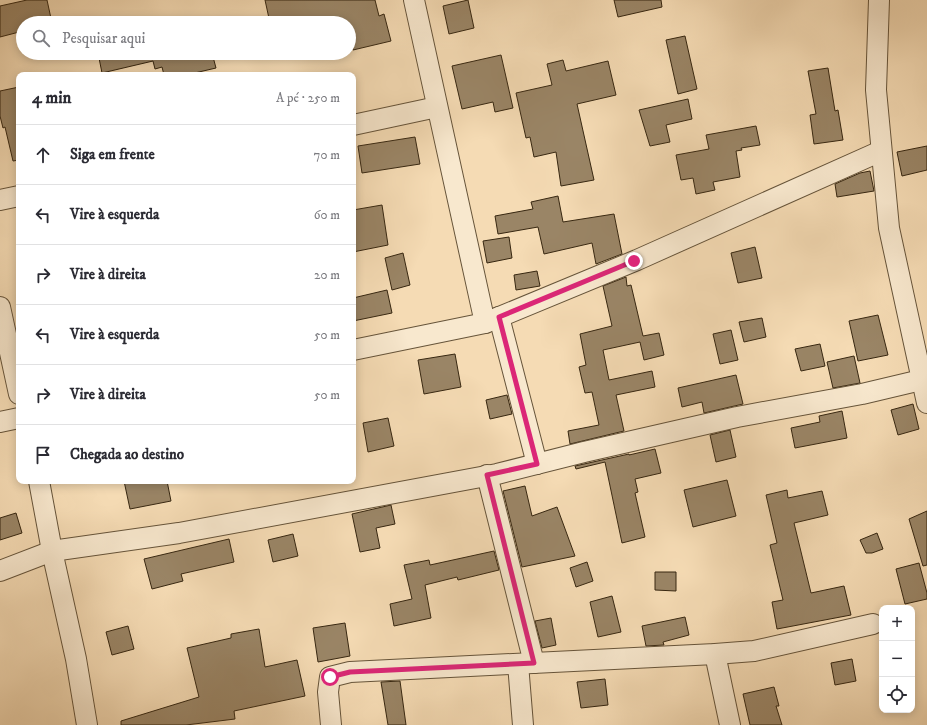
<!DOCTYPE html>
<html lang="pt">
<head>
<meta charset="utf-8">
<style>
	body { margin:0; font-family:"IM FELL DW Pica",serif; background:#f2f2f3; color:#2b2b33 }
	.controls { position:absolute; right:12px; bottom:12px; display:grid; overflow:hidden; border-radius:8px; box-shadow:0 2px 10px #0003 }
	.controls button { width:36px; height:36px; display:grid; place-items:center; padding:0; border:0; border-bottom:1px solid #e1e1e2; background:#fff; color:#2b2b33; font:20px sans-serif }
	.stop { position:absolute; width:12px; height:12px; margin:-9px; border:3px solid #db2777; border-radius:50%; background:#fff }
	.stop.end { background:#db2777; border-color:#fff; box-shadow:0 1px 4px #0008 }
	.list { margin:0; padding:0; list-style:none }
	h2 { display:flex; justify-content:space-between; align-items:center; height:52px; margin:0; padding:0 16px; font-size:17px }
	h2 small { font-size:13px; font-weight:400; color:#7c7c81 }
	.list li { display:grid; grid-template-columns:26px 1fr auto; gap:12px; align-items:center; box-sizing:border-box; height:60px; padding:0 16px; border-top:1px solid #e1e1e2 }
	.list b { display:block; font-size:15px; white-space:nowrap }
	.list em { font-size:13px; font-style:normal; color:#7c7c81 }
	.icon { flex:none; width:22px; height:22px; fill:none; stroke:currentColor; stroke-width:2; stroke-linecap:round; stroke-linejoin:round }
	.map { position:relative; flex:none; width:927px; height:725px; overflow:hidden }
	.search { position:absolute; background:#fff; box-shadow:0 2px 10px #0003; left:16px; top:16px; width:340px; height:44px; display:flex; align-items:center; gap:10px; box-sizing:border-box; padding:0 14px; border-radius:22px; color:#7c7c81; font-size:15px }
	.panel { position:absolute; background:#fff; box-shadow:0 2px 10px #0003; left:16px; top:72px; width:340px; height:412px; border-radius:8px }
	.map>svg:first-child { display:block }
	.building { fill:#9a8566; stroke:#372711 }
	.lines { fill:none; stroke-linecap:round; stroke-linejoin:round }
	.street-casing { stroke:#66543a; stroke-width:22 }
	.street { stroke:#f8e8ce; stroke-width:20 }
	.route { stroke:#db2777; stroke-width:5 }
</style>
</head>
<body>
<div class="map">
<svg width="927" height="725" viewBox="0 0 927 725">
	<rect width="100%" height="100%" fill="#f5dbb4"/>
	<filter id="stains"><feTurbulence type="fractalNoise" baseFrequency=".005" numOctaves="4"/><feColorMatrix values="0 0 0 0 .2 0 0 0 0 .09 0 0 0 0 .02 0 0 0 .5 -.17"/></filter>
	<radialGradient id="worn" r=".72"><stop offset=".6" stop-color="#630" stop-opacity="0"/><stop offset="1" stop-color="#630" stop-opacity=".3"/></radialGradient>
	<g class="building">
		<polygon points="27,0 47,0 52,23 23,23 23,31 0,37 0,6"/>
		<polygon points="265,0 375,0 379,16 384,14 391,41 353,50 349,32 349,23 270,23"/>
		<polygon points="468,0 474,28 449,34 443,6"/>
		<polygon points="614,0 661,0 662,7 618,17"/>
		<polygon points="685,36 697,89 678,94 666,40"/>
		<polygon points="98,53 212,53 216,68 186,75 164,75 162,67 155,69 153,61 102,73"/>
		<polygon points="501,55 513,108 495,112 493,102 462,109 452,66"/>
		<polygon points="563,60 566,71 608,61 616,95 577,104 594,180 561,186 556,152 534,157 530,137 526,138 516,93 552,85 547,64"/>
		<polygon points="828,68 835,111 838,110 843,140 814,144 810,115 816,114 808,71"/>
		<polygon points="19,87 19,160 13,161 5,127 3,128 0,116 0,91"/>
		<polygon points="688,99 692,119 666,125 670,142 650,146 639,110"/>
		<polygon points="756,126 760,145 741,148 742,150 736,151 740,177 713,182 715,190 696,194 693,178 681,180 676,155 709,149 706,135"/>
		<polygon points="415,137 420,164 362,173 358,146"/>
		<polygon points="927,146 927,170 902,176 897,152"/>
		<polygon points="870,171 874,191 837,197 835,184 860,173"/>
		<polygon points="558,196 563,222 614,214 622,254 596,264 592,243 544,254 538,227 498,234 495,216 533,209 531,202"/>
		<polygon points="382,205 388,245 353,252 353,210"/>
		<polygon points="509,237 512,258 487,263 483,241"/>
		<polygon points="755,247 762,278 738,283 731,253"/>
		<polygon points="403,253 410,285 392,290 385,258"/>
		<polygon points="537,271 540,286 516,290 514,275"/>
		<polygon points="626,277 627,286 631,285 643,336 659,333 664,355 644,360 640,342 603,350 609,380 652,371 655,387 616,395 624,431 570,444 568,431 599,425 592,392 585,393 579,367 586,365 580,334 612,326 603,286"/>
		<polygon points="387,290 392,313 353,321 353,298"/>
		<polygon points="878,315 888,355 858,361 849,321"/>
		<polygon points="762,318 766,337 744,342 739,322"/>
		<polygon points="731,330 738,360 720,364 713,334"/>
		<polygon points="820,344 825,366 801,371 795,349"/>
		<polygon points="455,354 461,387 424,394 418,360"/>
		<polygon points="854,356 860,383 833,388 827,362"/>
		<polygon points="736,375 743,404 704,413 702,402 682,407 678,388"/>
		<polygon points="507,395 512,414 490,419 486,400"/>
		<polygon points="913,404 919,429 898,435 891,410"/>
		<polygon points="842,411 847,438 795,448 791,428 820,422 819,416"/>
		<polygon points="388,418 394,446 368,452 363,423"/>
		<polygon points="730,430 736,457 716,462 710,435"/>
		<polygon points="655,449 661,473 635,479 638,492 635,493 645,537 622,543 605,462 576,469 575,466 629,454 629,455"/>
		<polygon points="727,480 736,516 693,527 684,490"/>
		<polygon points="124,481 167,481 171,501 130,509"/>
		<polygon points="525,486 532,516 557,507 575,556 522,567 503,491"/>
		<polygon points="787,490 788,498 822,491 828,515 794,523 811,593 844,586 851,615 777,629 772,602 783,600 770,545 777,543 766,495"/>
		<polygon points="391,505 395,524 376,528 380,548 360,552 352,514"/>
		<polygon points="927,511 927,565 923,566 909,519"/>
		<polygon points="16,513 22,533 0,540 0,518"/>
		<polygon points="877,533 883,549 872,553 866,553 860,540"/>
		<polygon points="293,534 298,556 273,562 268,540"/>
		<polygon points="229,539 234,562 181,574 183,581 152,589 144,559"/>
		<polygon points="494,551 499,570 458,580 457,577 425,585 431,618 394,626 390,604 412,599 404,565 429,560 430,565"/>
		<polygon points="587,562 593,581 576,587 570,568"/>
		<polygon points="919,563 927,593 927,599 905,604 896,569"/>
		<polygon points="655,572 676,572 676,591 655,590"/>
		<polygon points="612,596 621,632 598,637 590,602"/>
		<polygon points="685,617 689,635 663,642 664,645 646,646 642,626"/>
		<polygon points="551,618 556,645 542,648 535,621"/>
		<polygon points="345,623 350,656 318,662 313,628"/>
		<polygon points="128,626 134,649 112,655 106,632"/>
		<polygon points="259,629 265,667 297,660 305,696 234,711 235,719 186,725 121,725 121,721 199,697 187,648 231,638 231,634"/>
		<polygon points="852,659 856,681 835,685 831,663"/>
		<polygon points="605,679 608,705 581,708 577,682"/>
		<polygon points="400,681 406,725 388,725 381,682"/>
		<polygon points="774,687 779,706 776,706 782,725 750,725 743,694"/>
	</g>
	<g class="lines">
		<defs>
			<g id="street">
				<polyline points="414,0 485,323"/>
				<polyline points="879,0 876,90 889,228 927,403"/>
				<polyline points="353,125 437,107"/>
				<polyline points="0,200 19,196"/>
				<polyline points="0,307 19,394"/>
				<polyline points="499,317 537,464"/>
				<polyline points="353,350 485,323 637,260 881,151"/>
				<polyline points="0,422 19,418"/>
				<polyline points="487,475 534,663"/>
				<polyline points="39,481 52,551 76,659 87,725"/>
				<polyline points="0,571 52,551 179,533 497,474 584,452 737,417 862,394 921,380"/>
				<polyline points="715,654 730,725"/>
				<polyline points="518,664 523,725"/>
				<polyline points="331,725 328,692 330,677 350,672 715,654 754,651 873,624"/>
			</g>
		</defs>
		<use href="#street" class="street-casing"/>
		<use href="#street" class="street"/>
	</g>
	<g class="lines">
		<polyline class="route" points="330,677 350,672 534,663 487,475 537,464 499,317 634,261"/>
	</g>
	<rect width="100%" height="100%" filter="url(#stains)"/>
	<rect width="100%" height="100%" fill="url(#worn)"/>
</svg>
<div class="controls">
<button>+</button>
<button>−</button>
<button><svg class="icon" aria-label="locate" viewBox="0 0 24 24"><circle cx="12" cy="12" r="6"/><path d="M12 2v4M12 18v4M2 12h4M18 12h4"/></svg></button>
</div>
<div class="stop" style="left:330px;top:677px"></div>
<div class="stop end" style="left:634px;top:261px"></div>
<div class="search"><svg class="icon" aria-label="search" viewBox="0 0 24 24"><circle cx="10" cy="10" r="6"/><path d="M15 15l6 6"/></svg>Pesquisar aqui</div>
<section class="panel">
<h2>4 min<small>A pé · 250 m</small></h2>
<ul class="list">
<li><svg class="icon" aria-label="ahead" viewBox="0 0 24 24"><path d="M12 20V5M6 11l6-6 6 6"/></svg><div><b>Siga em frente</b></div><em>70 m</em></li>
<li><svg class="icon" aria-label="left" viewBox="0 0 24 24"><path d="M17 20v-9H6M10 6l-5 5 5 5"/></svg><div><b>Vire à esquerda</b></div><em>60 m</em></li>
<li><svg class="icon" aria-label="right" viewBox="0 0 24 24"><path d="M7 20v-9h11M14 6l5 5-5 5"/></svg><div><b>Vire à direita</b></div><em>20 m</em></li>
<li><svg class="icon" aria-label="left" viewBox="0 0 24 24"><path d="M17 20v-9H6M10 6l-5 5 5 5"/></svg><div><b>Vire à esquerda</b></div><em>50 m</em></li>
<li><svg class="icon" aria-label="right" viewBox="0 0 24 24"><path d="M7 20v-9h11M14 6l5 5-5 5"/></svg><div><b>Vire à direita</b></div><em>50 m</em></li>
<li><svg class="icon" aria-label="arrive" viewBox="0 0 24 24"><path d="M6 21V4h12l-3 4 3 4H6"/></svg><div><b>Chegada ao destino</b></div></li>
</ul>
</section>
</div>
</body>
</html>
